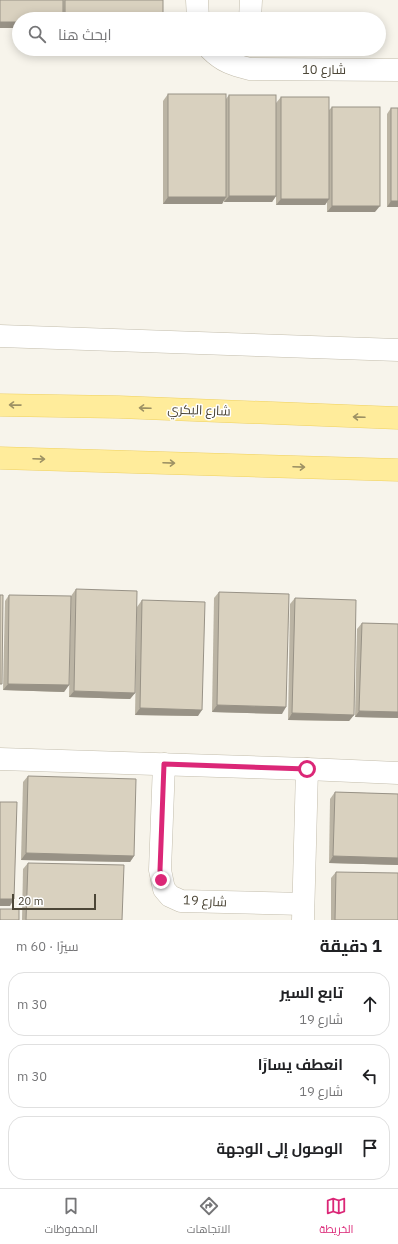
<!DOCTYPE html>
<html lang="ar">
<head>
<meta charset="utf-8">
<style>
	body { margin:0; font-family:"IBM Plex Sans",Cairo,sans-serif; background:#f2f2f2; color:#202124; direction:rtl }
	.scale { position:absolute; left:12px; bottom:10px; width:84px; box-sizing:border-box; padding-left:4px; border:2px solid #4c4637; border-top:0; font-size:11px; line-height:14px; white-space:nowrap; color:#4c4637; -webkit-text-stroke:3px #fff; paint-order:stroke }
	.stop { position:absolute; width:12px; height:12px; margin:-9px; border:3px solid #db2777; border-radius:50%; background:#fff }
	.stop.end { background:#db2777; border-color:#fff; box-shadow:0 1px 4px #0008 }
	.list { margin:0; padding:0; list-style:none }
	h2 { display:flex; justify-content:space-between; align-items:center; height:52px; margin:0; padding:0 16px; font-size:17px }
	h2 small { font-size:13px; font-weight:400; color:#757577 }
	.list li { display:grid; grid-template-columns:26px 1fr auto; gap:12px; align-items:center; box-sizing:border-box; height:64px; margin:0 8px 8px; padding:0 8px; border:1px solid #e0e0e0; border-radius:16px }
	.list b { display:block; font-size:15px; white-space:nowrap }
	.list p { margin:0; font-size:13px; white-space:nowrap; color:#757577 }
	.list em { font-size:13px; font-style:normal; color:#757577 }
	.icon { flex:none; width:22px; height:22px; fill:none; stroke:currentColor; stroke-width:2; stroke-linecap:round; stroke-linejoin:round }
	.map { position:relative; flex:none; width:398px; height:920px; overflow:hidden; direction:ltr }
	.search { position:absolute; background:#fff; box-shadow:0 2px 10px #0003; left:12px; right:12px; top:12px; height:44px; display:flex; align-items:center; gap:10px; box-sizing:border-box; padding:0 14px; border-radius:22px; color:#757577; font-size:15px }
	.sheet { height:268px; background:#fff }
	nav { display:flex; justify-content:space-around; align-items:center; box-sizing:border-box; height:56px; border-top:1px solid #e0e0e0; background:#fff; font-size:11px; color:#757577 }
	nav a { display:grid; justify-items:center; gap:2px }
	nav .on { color:#db2777 }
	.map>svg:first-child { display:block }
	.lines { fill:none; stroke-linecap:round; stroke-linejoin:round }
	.minor-casing { stroke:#c3bdac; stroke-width:23 }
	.major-casing { stroke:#efd160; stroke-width:23 }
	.minor { stroke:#fff; stroke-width:22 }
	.major { stroke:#ffec9b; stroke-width:22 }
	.wall { fill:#bbb4a4 }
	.shaded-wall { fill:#989286 }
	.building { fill:#d9d1bf; stroke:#989286 }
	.oneway { stroke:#9d9164 }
	.route { stroke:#db2777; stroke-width:5 }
	.labels { text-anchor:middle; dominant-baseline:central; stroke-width:3; stroke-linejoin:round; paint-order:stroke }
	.street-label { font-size:13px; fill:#4c4637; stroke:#fff }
</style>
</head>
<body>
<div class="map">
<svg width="398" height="920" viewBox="0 0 398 920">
	<rect width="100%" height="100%" fill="#f7f4eb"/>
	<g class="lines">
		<defs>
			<g id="minor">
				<polyline points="197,0 198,19"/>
				<polyline points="250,19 251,0"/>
				<path d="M210 49C223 62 233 65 250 69L398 70"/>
				<polyline points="0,336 398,350"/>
				<polyline points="0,759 307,769 398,773"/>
				<polyline points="164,764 160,870 164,889 170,896 181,901 303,904"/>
				<polyline points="303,920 307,769"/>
			</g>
			<g id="major">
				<polyline points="0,405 119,407 398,418"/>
				<polyline points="0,458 398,470"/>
			</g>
		</defs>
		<use href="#minor" class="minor-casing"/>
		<use href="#major" class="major-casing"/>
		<use href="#minor" class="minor"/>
		<use href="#major" class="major"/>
	</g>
	<g class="wall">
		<polygon points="0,0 163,0 163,19 19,19"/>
		<polygon points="168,94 226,99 229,95 276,196 272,202 224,202 224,200 222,204 163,204 163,101"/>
		<polygon points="281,97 329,110 332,107 375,212 327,212 327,202 325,205 276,205 276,103"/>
		<polygon points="391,108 398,108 398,207 387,207 387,114"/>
		<polygon points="76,589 135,693 130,699 69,697 71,596"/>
		<polygon points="219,592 282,714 212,712 214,598"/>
		<polygon points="9,595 69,685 64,692 3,690 5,601"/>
		<polygon points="295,598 354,715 349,721 288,720 290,604"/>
		<polygon points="142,600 198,716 135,715 137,607"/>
		<polygon points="362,623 398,624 398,718 355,717 357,629"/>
		<polygon points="28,776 134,856 130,862 21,860 23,782"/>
		<polygon points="335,792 398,794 398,865 329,863 330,799"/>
		<polygon points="28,863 122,920 22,920 23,869"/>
		<polygon points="336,872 398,920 331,920 331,878"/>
	</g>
	<g class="shaded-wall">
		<rect x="0" y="22" width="19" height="6"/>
		<polygon points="229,196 276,196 272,202 224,202"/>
		<polygon points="168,197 226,197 222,204 163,204"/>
		<polygon points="281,199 329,199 325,205 276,205"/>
		<polygon points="391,201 398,201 398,207 387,207"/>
		<polygon points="332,206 380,206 375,212 327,212"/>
		<polygon points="8,684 69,685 64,692 3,690"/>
		<polygon points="74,691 135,693 130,699 69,697"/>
		<polygon points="217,705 286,707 282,714 212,712"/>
		<polygon points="140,708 202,710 198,716 135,715"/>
		<polygon points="359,711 398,712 398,718 355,717"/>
		<polygon points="292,713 354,715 349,721 288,720"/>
		<polygon points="26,853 134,856 130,862 21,860"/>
		<polygon points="333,856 398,858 398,865 329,863"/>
		<polygon points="0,899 14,899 10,906 0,906"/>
	</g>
	<g class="building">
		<polygon points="0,0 63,0 63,19 19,19 19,22 0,22"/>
		<rect x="65" y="0" width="98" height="19"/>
		<rect x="168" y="94" width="58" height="103"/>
		<rect x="229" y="95" width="47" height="101"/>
		<rect x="281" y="97" width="48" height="102"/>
		<rect x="332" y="107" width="48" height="99"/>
		<rect x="391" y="108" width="7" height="93"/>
		<polygon points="76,589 137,591 135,693 74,691"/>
		<polygon points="219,592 289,594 286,707 217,705"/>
		<polygon points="0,595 3,595 2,684 0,684"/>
		<polygon points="9,595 71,596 69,685 8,684"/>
		<polygon points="295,598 356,600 354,715 292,713"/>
		<polygon points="142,600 205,602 202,710 140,708"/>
		<polygon points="362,623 398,624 398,712 359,711"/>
		<polygon points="28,776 136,779 134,856 26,853"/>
		<polygon points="335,792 398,794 398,858 333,856"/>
		<polygon points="0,802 17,802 14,899 0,899"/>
		<polygon points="28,863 124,865 122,920 26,920"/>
		<polygon points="336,872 398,873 398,920 335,920"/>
		<rect x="0" y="909" width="19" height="11"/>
	</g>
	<defs><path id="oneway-shaft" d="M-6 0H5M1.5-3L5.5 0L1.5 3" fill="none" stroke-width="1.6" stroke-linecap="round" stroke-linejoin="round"/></defs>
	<g class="oneway">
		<use href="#oneway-shaft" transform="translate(15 405) rotate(-179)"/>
		<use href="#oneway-shaft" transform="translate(145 408) rotate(-178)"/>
		<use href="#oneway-shaft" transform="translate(359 417) rotate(-178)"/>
		<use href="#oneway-shaft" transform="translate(39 459) rotate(2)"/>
		<use href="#oneway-shaft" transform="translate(169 463) rotate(2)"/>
		<use href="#oneway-shaft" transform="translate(299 467) rotate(2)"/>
	</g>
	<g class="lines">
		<polyline class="route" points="161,880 160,870 164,764 307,769"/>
	</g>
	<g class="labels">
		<g class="street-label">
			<text x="324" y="69">شارع 10</text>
			<text transform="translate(199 410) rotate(2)">شارع البكري</text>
			<text transform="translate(205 901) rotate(3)">شارع 19</text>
		</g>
	</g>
</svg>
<div class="scale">20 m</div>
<div class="stop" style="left:307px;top:769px"></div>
<div class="stop end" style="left:161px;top:880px"></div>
<div class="search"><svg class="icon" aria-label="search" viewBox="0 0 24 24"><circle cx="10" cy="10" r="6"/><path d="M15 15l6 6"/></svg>ابحث هنا</div>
</div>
<section class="sheet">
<h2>1 دقيقة<small>سيرًا · 60 m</small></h2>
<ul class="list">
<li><svg class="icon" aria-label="ahead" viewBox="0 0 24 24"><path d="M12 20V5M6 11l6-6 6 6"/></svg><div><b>تابع السير</b><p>شارع 19</p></div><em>30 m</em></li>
<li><svg class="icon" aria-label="left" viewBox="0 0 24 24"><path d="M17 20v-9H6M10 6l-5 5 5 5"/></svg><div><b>انعطف يسارًا</b><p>شارع 19</p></div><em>30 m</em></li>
<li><svg class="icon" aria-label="arrive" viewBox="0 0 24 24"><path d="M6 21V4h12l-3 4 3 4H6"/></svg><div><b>الوصول إلى الوجهة</b></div></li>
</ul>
</section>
<nav>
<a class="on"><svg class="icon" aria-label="map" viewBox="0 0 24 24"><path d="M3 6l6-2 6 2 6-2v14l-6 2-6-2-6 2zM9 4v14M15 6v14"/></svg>الخريطة</a>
<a><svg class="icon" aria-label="directions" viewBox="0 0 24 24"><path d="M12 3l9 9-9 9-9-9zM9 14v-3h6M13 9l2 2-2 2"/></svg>الاتجاهات</a>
<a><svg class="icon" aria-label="saved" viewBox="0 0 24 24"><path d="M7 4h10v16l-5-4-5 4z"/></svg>المحفوظات</a>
</nav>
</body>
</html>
